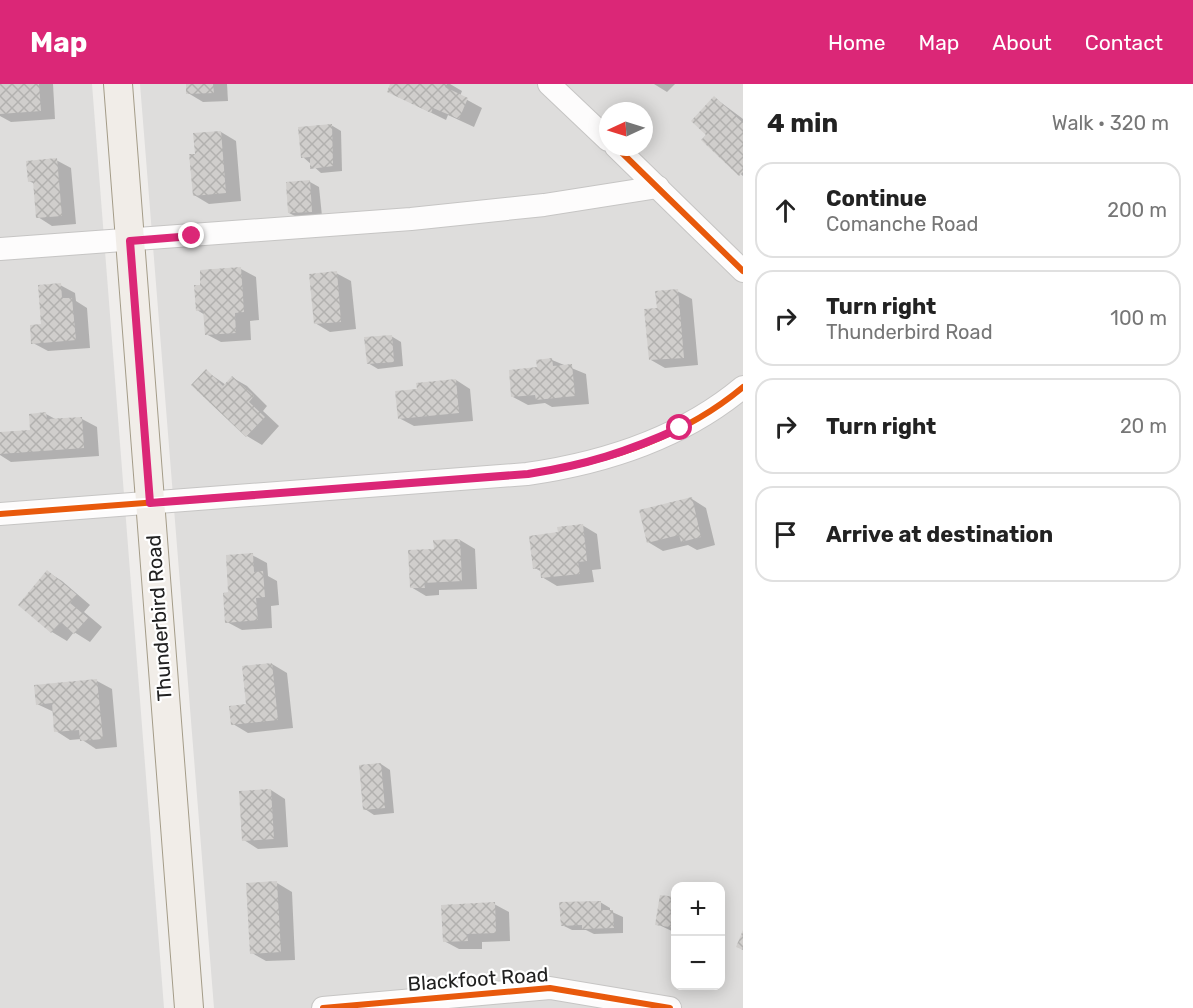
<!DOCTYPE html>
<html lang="en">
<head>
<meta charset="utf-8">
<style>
	body { margin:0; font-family:Rubik,sans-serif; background:#f6f6f6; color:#222 }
	.controls { position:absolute; right:18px; bottom:18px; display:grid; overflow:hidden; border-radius:12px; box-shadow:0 3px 15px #0003 }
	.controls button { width:54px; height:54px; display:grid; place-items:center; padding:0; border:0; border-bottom:2px solid #e0e0e0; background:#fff; color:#222; font:30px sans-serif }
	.compass { position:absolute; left:599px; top:18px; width:54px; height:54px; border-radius:50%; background:#fff; box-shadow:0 3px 15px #0003; rotate:266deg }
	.stop { position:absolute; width:18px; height:18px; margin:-14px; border:4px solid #db2777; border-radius:50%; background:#fff }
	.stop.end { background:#db2777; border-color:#fff; box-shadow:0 2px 6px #0008 }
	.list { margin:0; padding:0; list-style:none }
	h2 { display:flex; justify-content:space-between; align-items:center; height:78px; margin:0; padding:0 24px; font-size:26px }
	h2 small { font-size:20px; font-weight:400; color:#767676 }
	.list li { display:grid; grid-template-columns:39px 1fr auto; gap:18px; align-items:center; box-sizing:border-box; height:96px; margin:0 12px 12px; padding:0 12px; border:2px solid #e0e0e0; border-radius:18px }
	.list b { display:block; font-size:22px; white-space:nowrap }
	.list p { margin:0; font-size:20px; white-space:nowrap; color:#767676 }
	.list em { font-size:20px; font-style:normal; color:#767676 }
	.icon { flex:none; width:33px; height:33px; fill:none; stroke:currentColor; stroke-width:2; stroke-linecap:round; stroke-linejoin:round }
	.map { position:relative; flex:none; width:743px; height:924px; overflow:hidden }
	header { display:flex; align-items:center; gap:36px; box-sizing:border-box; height:84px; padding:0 30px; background:#db2777; color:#fff }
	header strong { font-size:28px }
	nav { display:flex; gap:33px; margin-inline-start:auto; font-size:21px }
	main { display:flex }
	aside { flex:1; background:#fff }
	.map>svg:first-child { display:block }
	.residential { fill:#dedddc; fill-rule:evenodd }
	.shadow { fill:#0003 }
	.building { fill:url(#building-cross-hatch) }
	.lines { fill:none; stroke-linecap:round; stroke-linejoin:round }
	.minor-casing { stroke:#c6c5c4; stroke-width:24 }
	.major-casing { stroke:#a49c88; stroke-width:30 }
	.minor { stroke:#fdfcfc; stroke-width:22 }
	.major { stroke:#f1ede8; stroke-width:28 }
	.cycleway-casing { stroke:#fff; stroke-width:10 }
	.cycleway { stroke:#e8590c; stroke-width:6 }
	.route { stroke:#db2777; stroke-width:8 }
	.labels { text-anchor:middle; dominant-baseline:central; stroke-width:4.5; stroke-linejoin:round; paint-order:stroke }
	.street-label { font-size:20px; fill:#212121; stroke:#fff }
</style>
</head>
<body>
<header>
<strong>Map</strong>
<nav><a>Home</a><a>Map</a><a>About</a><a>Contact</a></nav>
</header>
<main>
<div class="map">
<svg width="743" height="924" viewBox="0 0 743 924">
	<defs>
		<pattern id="building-cross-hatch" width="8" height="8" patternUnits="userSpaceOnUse" patternTransform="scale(1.5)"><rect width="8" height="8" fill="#d0cecc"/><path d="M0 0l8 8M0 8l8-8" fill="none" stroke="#b2b1af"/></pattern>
	</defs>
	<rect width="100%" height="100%" fill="#efedeb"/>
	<g class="residential">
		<polygon points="0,0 92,0 164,924 0,924"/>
		<path d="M140 0H743V924H214ZM608 27H644V63H608ZM676 802H720V902H676Z"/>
	</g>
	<g class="shadow">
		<polygon points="0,0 53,0 55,35 11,38 0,32"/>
		<polygon points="187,0 227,0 228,17 203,18 188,9"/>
		<polygon points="392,0 450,0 462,7 460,12 482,24 474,43 448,31 446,36 389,8"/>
		<polygon points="654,0 675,0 667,8"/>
		<polygon points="715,14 743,35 743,92 703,56 708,51"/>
		<polygon points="331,41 341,47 342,87 321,89 303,73"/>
		<polygon points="221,48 236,57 241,117 209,120 194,111"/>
		<polygon points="56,76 71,84 76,140 52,142 38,133 35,100 29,97"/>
		<polygon points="310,98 319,103 322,132 299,134 289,129"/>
		<polygon points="241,185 256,193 259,236 250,237 251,256 221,258 206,250 205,231 197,226"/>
		<polygon points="336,189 351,197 356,245 330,248 315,239"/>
		<polygon points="60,201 75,209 76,217 87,224 90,264 48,267 33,259"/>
		<polygon points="677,207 692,215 698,281 665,284 651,276 658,225"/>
		<polygon points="391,252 401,258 403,282 378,285 368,279"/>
		<polygon points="552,276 586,290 589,320 552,323 545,319 528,321 513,313 539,285"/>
		<polygon points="206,287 226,301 233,294 247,302 267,322 263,327 279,342 262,361 247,352 193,301"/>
		<polygon points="456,296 470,305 473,337 414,342 399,334 418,306"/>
		<polygon points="46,330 57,336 82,335 97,343 99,372 11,378 0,371 0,350 32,347"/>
		<polygon points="692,415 706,424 715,461 697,466 688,461 663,467 648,458"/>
		<polygon points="582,441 597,450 601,485 592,486 594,498 557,502 542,493 542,488 535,484 559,450"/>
		<polygon points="460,456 475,465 477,505 439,506 439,511 426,512 411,503 436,467"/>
		<polygon points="252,471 267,479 268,492 277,497 279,521 271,522 272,544 242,546 227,538 230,510"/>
		<polygon points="48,488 62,497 90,521 84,528 102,543 90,558 74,548 67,557 52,548 20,520"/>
		<polygon points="272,580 287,589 293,644 248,649 233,640 248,622"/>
		<polygon points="97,597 112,605 117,663 96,665 81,655 70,656 56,647 54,628 37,620"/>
		<polygon points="381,680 390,686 394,729 374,731 365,725"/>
		<polygon points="271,706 285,715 288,763 258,765 244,756"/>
		<polygon points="277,799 292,808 295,876 266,877 252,869"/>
		<polygon points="676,815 676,849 657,840"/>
		<polygon points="600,818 610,824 610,827 623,833 623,849 594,850 586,846 572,846 562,841"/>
		<polygon points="494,820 509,828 510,857 482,858 482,865 459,865 444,857"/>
		<polygon points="720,827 725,829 720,856"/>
	</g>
	<g class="building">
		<polygon points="0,0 39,0 41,27 0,30"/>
		<polygon points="186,0 213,0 214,9 186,10"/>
		<polygon points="390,0 447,0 445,3 468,14 459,35 433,24 431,29 387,8"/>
		<polygon points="714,12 743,39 743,88 739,92 701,56 706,51 691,37"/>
		<polygon points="332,40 333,82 310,85 310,73 301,74 298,43"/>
		<polygon points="221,47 226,109 193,112 189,70 195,70 193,49"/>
		<polygon points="57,74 62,132 36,134 33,97 28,98 26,77"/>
		<polygon points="310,96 312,128 288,129 286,98"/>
		<polygon points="241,183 244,228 235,229 236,249 205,251 203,226 196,227 194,201 200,201 200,186"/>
		<polygon points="337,187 341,238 314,240 309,190"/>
		<polygon points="61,199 62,214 72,214 76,256 31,260 30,241 41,240 38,201"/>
		<polygon points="678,205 684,274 649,276 644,225 657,224 655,207"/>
		<polygon points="392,251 394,278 367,280 364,253"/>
		<polygon points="552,274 553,282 572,280 575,312 536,316 535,311 511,313 509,286 537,283 536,276"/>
		<polygon points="206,285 223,302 232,292 254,312 249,318 265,333 246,353 191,301"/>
		<polygon points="456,295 459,329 398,335 395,307 417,305 416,299"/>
		<polygon points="46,328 47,335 82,333 84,364 0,370 0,348 30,346 29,330"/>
		<polygon points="692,413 701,453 681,458 679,451 647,459 639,426"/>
		<polygon points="583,440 587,477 578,478 580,490 541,494 540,484 533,485 529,452 558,448 557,443"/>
		<polygon points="460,455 462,497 424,499 425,504 410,504 408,466 434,465 433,456"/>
		<polygon points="253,469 254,488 263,487 265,513 256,514 258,536 225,539 223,509 228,508 226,471"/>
		<polygon points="47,486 77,511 70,519 88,534 74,550 61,538 51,549 18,521"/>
		<polygon points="272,579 278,636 231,641 229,622 246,620 242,582"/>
		<polygon points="97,595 103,655 80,657 79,646 54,648 52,619 36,621 34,601"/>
		<polygon points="381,679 385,724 363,726 359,681"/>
		<polygon points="271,705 274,755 242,757 239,707"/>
		<polygon points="277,797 281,868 250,870 246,799"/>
		<polygon points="660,811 676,813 676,844 655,841"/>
		<polygon points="601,817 601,826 613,826 614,844 582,845 582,841 561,842 559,818"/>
		<polygon points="495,818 496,849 467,850 468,857 443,858 441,821"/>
		<polygon points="743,846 743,866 736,863"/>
	</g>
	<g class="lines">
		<defs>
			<g id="minor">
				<polyline points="549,0 608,56"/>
				<polyline points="616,63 743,187"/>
				<polyline points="0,165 411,135 544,121 658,103"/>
				<path d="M0 430 527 390C604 379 682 354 743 303"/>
				<polyline points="323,924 550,904 670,924"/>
			</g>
			<polyline id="major" points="118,0 189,924"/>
		</defs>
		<use href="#minor" class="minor-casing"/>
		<use href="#major" class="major-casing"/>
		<use href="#minor" class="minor"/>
		<use href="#major" class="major"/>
		<defs>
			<g id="cycleway">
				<polyline points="616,63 743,187"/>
				<path d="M0 430 527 390C604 379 682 354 743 303"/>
				<polyline points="323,924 550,904 670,924"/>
			</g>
		</defs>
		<use href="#cycleway" class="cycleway-casing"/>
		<use href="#cycleway" class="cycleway"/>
	</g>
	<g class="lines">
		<path class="route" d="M192 152 130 157 150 419 528 390C586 381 627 368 680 344"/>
	</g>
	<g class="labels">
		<g class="street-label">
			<text transform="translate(159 534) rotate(-94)">Thunderbird Road</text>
			<text transform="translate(478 895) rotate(-4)">Blackfoot Road</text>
		</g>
	</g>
</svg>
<div class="controls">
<button>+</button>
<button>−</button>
</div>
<svg class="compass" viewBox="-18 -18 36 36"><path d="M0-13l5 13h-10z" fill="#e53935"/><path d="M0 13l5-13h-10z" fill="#767676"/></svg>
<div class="stop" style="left:680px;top:344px"></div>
<div class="stop end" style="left:192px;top:152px"></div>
</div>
<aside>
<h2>4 min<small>Walk · 320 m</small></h2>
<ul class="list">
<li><svg class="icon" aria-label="ahead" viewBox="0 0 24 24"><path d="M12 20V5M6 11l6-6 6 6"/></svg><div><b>Continue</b><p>Comanche Road</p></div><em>200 m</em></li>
<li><svg class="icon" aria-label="right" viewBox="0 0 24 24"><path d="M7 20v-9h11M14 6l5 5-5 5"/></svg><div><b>Turn right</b><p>Thunderbird Road</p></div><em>100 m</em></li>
<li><svg class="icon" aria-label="right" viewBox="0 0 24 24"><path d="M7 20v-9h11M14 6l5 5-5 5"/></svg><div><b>Turn right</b></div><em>20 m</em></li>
<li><svg class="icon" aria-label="arrive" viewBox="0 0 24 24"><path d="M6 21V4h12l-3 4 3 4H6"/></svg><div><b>Arrive at destination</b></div></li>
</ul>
</aside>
</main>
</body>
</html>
